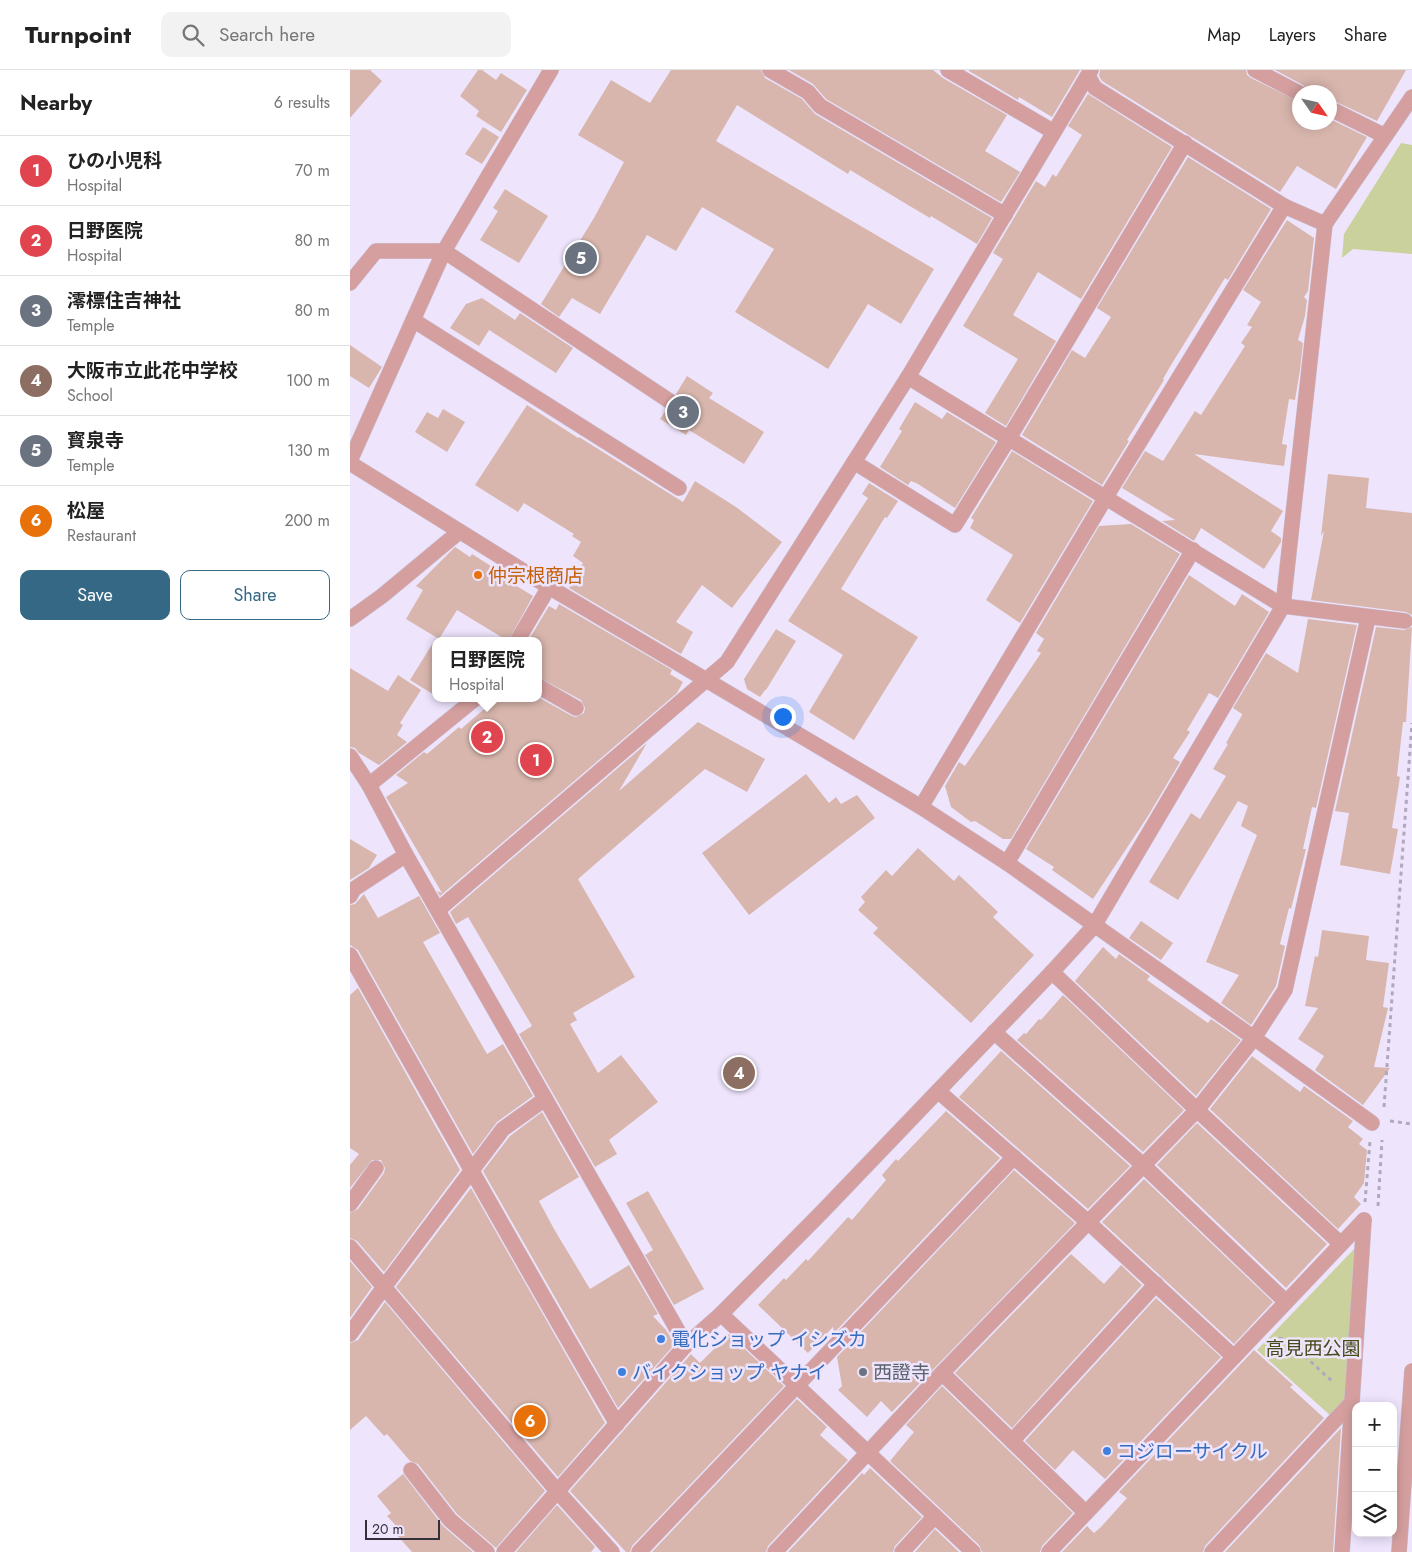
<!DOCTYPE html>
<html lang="en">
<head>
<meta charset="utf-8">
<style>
	body { margin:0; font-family:Jost,"Noto Sans JP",sans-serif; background:#f2f2f2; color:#222 }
	.controls { position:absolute; right:15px; bottom:15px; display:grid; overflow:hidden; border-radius:10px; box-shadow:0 2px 12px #0003 }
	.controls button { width:45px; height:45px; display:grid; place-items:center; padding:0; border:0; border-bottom:1px solid #e0e0e0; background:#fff; color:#222; font:25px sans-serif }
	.compass { position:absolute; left:942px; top:15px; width:45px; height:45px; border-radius:50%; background:#fff; box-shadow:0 2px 12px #0003; rotate:124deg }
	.scale { position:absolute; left:15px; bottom:12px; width:75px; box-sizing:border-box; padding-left:5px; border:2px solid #34303b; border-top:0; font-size:14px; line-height:18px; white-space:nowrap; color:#34303b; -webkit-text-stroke:4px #eee5fd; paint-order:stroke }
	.you { position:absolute; left:432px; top:646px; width:18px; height:18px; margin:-12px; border:4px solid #fff; border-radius:50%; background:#1a73e8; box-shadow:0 0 0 8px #1a73e833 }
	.badge { display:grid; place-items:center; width:32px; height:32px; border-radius:50%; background:#346884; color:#fff; font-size:16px; font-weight:700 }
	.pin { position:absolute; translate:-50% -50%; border:2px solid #fff; box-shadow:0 1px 5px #0006 }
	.popup { position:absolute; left:82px; top:567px; width:110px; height:65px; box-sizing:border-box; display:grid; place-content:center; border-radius:10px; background:#fff; filter:drop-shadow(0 1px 4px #0005); font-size:16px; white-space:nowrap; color:#767676 }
	.popup b { font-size:19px; color:#222 }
	.popup::after { content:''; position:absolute; left:50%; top:100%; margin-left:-10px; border:10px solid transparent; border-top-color:#fff }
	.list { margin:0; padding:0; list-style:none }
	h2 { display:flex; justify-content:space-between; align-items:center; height:65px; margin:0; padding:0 20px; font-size:21px }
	h2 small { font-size:16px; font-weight:400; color:#767676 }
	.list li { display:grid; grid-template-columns:32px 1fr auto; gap:15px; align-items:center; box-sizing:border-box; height:70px; padding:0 20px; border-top:1px solid #e0e0e0 }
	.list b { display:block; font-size:19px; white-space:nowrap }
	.list p { margin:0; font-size:16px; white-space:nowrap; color:#767676 }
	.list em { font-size:16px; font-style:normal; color:#767676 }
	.actions { display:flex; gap:10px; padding:15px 20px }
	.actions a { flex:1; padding:11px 0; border:1px solid #346884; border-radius:10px; text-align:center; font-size:18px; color:#346884 }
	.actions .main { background:#346884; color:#fff }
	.icon { flex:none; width:28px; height:28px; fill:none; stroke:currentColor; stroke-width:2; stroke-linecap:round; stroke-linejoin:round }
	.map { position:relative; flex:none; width:1062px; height:1482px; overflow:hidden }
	header { display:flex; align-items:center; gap:30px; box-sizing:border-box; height:70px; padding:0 25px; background:#fff; border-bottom:1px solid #e0e0e0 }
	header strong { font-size:24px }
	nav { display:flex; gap:28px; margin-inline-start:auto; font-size:18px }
	.search { width:350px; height:45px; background:#f2f2f2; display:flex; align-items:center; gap:12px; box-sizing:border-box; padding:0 18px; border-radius:10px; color:#767676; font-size:19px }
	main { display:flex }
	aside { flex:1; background:#fff }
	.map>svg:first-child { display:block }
	.green { fill:#cbd19d }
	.building { fill:#d8b6ad }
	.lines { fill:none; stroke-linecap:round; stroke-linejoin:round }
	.minor-casing { stroke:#c9c1d6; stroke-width:16 }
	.path { stroke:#b0a9bd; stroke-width:3; stroke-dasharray:4 4; stroke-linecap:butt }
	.minor { stroke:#d59f9f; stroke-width:15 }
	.food-dot { fill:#e8710a; stroke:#eee5fd; stroke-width:2 }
	.shop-dot { fill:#3f7fe0; stroke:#eee5fd; stroke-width:2 }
	.worship-dot { fill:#6b7280; stroke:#eee5fd; stroke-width:2 }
	.labels { text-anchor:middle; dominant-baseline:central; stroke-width:5; stroke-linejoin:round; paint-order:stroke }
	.food-label { font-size:19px; fill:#c56008; stroke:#eee5fd; text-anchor:start }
	.shop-label { font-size:19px; fill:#366cbe; stroke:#eee5fd; text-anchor:start }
	.park-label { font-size:19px; fill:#474a1b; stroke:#eee5fd }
	.worship-label { font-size:19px; fill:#5b616d; stroke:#eee5fd; text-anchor:start }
</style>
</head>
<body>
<header>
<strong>Turnpoint</strong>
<div class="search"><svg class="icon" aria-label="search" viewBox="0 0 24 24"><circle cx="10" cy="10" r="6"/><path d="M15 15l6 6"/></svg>Search here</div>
<nav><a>Map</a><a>Layers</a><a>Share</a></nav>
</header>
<main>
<aside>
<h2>Nearby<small>6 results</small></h2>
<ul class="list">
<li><span class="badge" style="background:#e0444e">1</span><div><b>ひの小児科</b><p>Hospital</p></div><em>70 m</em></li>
<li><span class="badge" style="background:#e0444e">2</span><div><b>日野医院</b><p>Hospital</p></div><em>80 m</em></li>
<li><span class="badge" style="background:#6b7280">3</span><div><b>澪標住吉神社</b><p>Temple</p></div><em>80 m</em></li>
<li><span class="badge" style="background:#8d6e63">4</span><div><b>大阪市立此花中学校</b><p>School</p></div><em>100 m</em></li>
<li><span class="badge" style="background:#6b7280">5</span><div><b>寳泉寺</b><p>Temple</p></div><em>130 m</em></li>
<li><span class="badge" style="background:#e8710a">6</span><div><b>松屋</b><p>Restaurant</p></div><em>200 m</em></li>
</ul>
<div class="actions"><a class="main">Save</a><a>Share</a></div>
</aside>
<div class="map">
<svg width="1062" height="1482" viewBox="0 0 1062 1482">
	<rect width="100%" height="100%" fill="#eee5fd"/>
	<g class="green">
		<polygon points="1051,73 1062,75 1062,184 1003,179 992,188 994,164"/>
		<polygon points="1009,1174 999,1328 981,1346 907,1280"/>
	</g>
	<g class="building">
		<polygon points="0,0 20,0 32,11 0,48"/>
		<polygon points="128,0 132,0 146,10 151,3 177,20 151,62 126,46 129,41 110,26"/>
		<polygon points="321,0 411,0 415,8 452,29 465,44 642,148 627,174 581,146 580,148 558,135 500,100 498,104 387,35 366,71 584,199 551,254 518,234 478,299 385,242 424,179 352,137 326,181 297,165 250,244 222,228 209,247 191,234 244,148 274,92 228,65 261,10 300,33"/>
		<polygon points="439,0 583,0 593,8 657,45 635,81 670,102 651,132 476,29 463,14"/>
		<polygon points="619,0 730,0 702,47 669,27 668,30 619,1"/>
		<polygon points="750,0 896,0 897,5 901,8 950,32 950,52 980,52 980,49 1017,67 986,119 947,96 930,122 752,11 749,6"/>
		<polygon points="925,0 1056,0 1027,51 980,29 980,22 958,22 953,15"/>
		<polygon points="738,24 822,77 731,229 688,202 663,245 706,271 656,356 635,343 668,289 613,256 653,189 643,183 686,111 695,117 703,104 706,107 732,65 718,56"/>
		<polygon points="133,57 149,67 132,94 115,84"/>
		<polygon points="838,87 921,139 878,210 875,208 821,295 813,309 814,310 777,370 779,371 752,415 672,365 722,280 735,288 761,247 747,238"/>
		<polygon points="155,119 198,146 169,193 130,170 148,141 143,138"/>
		<polygon points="937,150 964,168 958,221 954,227 957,230 955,246 948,270 953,273 950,300 945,330 939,329 932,374 937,375 934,396 844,384 933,441 921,461 931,468 931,472 914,499 851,458 844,471 812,451 825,450 772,418 795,381 813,391 845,341 851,345 895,276 891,273 902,257 897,255 911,232 893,220"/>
		<polygon points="132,228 165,250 170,243 223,278 206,303 139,260 129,276 100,258 116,234"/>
		<polygon points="0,275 32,297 19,318 0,306"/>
		<polygon points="337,306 363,323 359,328 414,362 394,394 339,360 336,365 310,349 316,340 325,341 329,337 330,328 326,324"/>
		<polygon points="565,332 592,349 597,342 646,372 605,438 568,414 561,411 558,415 530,397 552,361 549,359"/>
		<polygon points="177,335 228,368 229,367 333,432 345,411 386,437 432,472 382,538 352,515 326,552 343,562 331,584 219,518 233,493 223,486 231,472 222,466 224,464 174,433 168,442 125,415"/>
		<polygon points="93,339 115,352 97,382 65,362 77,342 88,348"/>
		<polygon points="662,381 743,431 670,553 636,530 663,485 620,458 624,450 621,448"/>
		<polygon points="978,404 1019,408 1016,438 1062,443 1062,545 1056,542 961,530 974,461 971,466"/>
		<polygon points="519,413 548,431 537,448 535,447 491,519 568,567 504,670 459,642 493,585 438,551 518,428 512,424"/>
		<polygon points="781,454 830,484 661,769 653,769 625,751 621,752 601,737 595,716 609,692 615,696 691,583 687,581 694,569 686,563 749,456"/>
		<polygon points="105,477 120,487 122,484 144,498 142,501 183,526 158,571 107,540 89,569 56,549 73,520 66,516"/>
		<polygon points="839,505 885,536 892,524 919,542 868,628 859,623 837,660 840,662 823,688 830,692 798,746 743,829 702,800 704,797 676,779"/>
		<polygon points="209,534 322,600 320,604 333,612 327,623 90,826 87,821 92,823 36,727 58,713 46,705 74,682 77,684 109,657 111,659 147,628 188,628 188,627 222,646 226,647 234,643 235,638 231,630 188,607 188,571 178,571 199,536 206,540"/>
		<polygon points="958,549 1007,555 966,738 962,737 953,779 956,779 941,839 939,838 930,874 935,876 926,916 901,955 871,933 889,905 856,892 907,765 891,756 898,736 888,731 828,830 799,812 841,743 850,749 876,706 863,699 878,674 876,673 892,645 892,644 883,638 916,583 948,603"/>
		<polygon points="1026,557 1054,560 1062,557 1056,652 1053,652 1047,706 1050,707 1042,758 1048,759 1040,804 990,795 999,743 985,741"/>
		<polygon points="426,559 446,571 416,620 415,620 410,627 397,619 394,609"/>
		<polygon points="86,568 86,626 60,610"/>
		<polygon points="0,598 38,621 48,605 71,620 50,653 53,655 47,665 57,672 29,695 9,683 5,678 0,677"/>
		<polygon points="348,652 415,689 397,722 355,699 228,809 285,907 223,943 227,950 220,954 248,1003 271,985 308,1032 259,1070 267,1084 245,1097 169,964 182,956 118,847 106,854 100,842 297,673 269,721"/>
		<polygon points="456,704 479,733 486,727 491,734 507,725 525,748 399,845 352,783"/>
		<polygon points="0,769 27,785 19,798 0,810"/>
		<polygon points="568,778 604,811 609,805 648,842 643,847 684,885 621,953 523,863 528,858 508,840 515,832 511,827 536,800 542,806"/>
		<polygon points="14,824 28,848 69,826 90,863 73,872 137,984 153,974 183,1026 147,1052 123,1084 8,880 0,875 0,835 5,834"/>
		<polygon points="791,851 823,873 811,890 779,868"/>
		<polygon points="972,860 1019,866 1016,890 1039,893 1033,937 1038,938 1024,997 1040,998 1013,1035 965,1000 974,986 948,969 968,938 955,936 965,886 968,887"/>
		<polygon points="753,877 766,889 769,884 800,906 797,910 858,953 861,949 891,970 846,1026 725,911"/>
		<polygon points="8,918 110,1100 34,1202 7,1171 0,1168 0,1143 8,1139 34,1103 35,1098 31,1090 22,1090 0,1118 0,1095 9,1084 0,1078 0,925"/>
		<polygon points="713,925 834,1040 793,1082 667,970 674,963 676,964 689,949 691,950"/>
		<polygon points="651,981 780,1096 738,1139 609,1027"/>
		<polygon points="902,986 950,1022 954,1016 1003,1051 998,1057 1013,1069 1009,1074 1017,1080 1014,1113 1004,1127 1011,1134 988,1159 860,1039"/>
		<polygon points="596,1041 650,1088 484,1263 483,1257 458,1283 408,1235 434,1208 436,1210 456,1189 458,1191 498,1147 502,1150 536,1110 532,1105 546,1089 548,1091"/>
		<polygon points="192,1042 229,1107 189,1131 204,1159 240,1219 279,1195 308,1244 303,1246 316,1260 325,1274 268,1338 133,1101 160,1066"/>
		<polygon points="847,1053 977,1174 936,1218 807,1095"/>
		<polygon points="664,1100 725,1153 542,1342 531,1331 517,1347 488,1320 492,1316 487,1287"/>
		<polygon points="794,1109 923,1232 884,1274 752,1152"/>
		<polygon points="121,1118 255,1353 208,1407 46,1217"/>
		<polygon points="298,1121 354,1219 324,1235 295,1185 303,1180 276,1133"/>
		<polygon points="721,1184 754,1214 771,1195 792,1215 662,1358 605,1303"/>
		<polygon points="0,1191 22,1217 0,1248"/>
		<polygon points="806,1228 871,1287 755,1409 723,1380 705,1400 675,1371"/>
		<polygon points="35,1232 195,1421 146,1478 107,1444 68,1394 60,1391 37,1364 34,1366 16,1346 0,1360 0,1273 8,1270"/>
		<polygon points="379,1264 434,1316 282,1476 280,1482 276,1482 220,1421 341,1284 350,1293"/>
		<polygon points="904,1280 943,1315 940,1317 974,1348 855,1476 853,1482 712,1482 737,1456 744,1463 751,1457 777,1428 769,1422"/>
		<polygon points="592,1316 723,1443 692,1476 690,1482 632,1482 629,1475 540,1391 564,1362 556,1355"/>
		<polygon points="447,1329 477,1357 470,1365 498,1390 418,1476 416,1482 302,1482"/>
		<polygon points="991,1358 983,1482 875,1482"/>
		<polygon points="520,1398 572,1447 545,1476 543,1482 438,1482 512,1403 514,1405"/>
		<polygon points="53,1404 93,1456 123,1482 62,1482 47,1465 51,1461 37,1446 41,1443 27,1426"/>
		<polygon points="207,1435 245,1477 241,1482 166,1482"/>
		<polygon points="585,1459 609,1482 565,1482"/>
	</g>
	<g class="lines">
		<defs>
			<g id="minor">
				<polyline points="420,0 458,22 470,36 655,145"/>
				<polyline points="598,0 704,62"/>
				<polyline points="905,0 949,23"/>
				<polyline points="738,6 745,18 934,136 975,154"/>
				<polyline points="979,38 1035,66"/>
				<polyline points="0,213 26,181 94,181 321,332"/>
				<polyline points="63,250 329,418"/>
				<polyline points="558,307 933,536 1055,551"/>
				<polyline points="0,391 94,181 201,0"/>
				<polyline points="504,392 605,455 659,368 835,73"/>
				<polyline points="0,393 199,517 571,737 657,793 904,968 1022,1053"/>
				<polyline points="0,549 32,526 109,462"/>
				<polyline points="167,571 199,517"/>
				<polyline points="188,616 226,638"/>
				<polyline points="0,686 19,715 56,785 336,1275"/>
				<polyline points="19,715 126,628"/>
				<polyline points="571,737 756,427 934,136"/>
				<polyline points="657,793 843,480"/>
				<polyline points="0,826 4,819 56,785"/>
				<polyline points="88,840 377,592 558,307 741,0"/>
				<path d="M0 885C89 1042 176 1199 267 1354"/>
				<polyline points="702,902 847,1040 991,1174"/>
				<polyline points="644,962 793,1095 936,1232"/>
				<polyline points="588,1021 738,1152 884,1287"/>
				<polyline points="0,1134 26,1098"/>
				<polyline points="0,1177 208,1422 262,1482"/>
				<polyline points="371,1244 623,1482"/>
				<polyline points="0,1264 34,1217 153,1059 195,1029"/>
				<polyline points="592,1303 736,1443"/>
				<polyline points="662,1371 806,1214"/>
				<polyline points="61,1400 100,1450 137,1482"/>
				<polyline points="154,1482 336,1275 371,1244 472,1142 702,902 744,856 933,536 975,154 1062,27"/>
				<polyline points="289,1482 664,1087"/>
				<polyline points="425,1482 592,1303 847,1040 904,968 935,920 1018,548"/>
				<polyline points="552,1482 585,1446"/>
				<polyline points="699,1482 1014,1150"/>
				<polyline points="862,1482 1002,1332"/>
				<polyline points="992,1482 1014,1150"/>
				<polyline points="1049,1482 1062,1301"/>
			</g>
		</defs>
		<use href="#minor" class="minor-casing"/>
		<g class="path">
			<polyline points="1034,1037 1062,653"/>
			<polyline points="1040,1051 1062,1054"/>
			<polyline points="1015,1132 1020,1071"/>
			<polyline points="1028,1136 1032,1070"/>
			<polyline points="929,1268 938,1271 983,1312"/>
		</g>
		<use href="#minor" class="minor"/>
	</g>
	<circle class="food-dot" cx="128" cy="505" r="5"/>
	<g class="shop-dot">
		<circle cx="311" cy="1269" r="5"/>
		<circle cx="272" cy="1302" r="5"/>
		<circle cx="757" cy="1381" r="5"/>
	</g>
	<circle class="worship-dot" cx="513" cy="1302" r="5"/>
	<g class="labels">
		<g class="food-label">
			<text x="138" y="505">仲宗根商店</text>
		</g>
		<g class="shop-label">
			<text x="321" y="1269">電化ショップ イシズカ</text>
			<text x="282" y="1302">バイクショップ ヤナイ</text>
			<text x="767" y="1381">コジローサイクル</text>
		</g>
		<g class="park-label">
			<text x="963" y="1278">高見西公園</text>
		</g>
		<g class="worship-label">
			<text x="523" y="1302">西證寺</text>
		</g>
	</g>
</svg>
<div class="controls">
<button>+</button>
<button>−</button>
<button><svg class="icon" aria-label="layers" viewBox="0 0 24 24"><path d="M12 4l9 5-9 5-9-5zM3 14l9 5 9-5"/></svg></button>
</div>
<svg class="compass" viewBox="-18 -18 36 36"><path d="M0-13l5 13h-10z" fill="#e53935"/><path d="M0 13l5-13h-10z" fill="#767676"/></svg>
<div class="scale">20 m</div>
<div class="you"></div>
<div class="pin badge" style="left:186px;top:690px;background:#e0444e">1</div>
<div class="pin badge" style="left:137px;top:667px;background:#e0444e">2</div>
<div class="popup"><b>日野医院</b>Hospital</div>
<div class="pin badge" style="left:333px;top:342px;background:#6b7280">3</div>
<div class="pin badge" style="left:389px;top:1003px;background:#8d6e63">4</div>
<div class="pin badge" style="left:231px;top:188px;background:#6b7280">5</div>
<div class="pin badge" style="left:180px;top:1351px;background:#e8710a">6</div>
</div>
</main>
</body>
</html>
